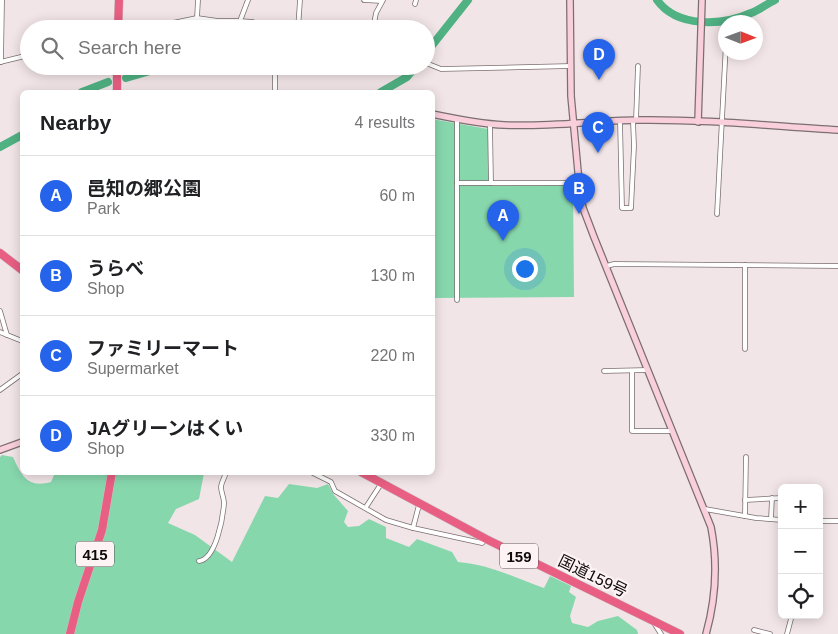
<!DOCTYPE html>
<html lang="en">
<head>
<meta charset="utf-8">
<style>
	body { margin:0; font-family:Helvetica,"Noto Sans JP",sans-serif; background:#f6f6f6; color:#202124 }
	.controls { position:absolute; right:15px; bottom:15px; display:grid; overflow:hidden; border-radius:8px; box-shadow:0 2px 12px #0003 }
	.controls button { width:45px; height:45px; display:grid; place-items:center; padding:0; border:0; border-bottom:1px solid #e0e0e0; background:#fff; color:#202124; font:25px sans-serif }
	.compass { position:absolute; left:718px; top:15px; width:45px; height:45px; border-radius:50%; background:#fff; box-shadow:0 2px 12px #0003; rotate:91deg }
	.you { position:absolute; left:524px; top:268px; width:18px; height:18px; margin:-12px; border:4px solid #fff; border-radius:50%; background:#1a73e8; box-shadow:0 0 0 8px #1a73e833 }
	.badge { display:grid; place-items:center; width:32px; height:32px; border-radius:50%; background:#2563eb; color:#fff; font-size:16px; font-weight:700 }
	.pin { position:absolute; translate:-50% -41px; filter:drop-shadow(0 1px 2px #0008) }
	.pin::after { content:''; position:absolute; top:26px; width:18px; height:15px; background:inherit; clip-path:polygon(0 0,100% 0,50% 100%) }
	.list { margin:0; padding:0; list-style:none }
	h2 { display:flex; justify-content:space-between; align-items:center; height:65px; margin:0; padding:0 20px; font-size:21px }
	h2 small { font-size:16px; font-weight:400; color:#757577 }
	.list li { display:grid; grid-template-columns:32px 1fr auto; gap:15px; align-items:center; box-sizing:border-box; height:80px; padding:0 20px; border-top:1px solid #e0e0e0 }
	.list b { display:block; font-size:19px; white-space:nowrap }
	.list p { margin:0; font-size:16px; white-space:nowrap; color:#757577 }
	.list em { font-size:16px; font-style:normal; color:#757577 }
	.icon { flex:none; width:28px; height:28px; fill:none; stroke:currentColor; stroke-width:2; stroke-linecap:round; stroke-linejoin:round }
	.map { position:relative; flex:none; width:838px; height:634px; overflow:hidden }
	.search { position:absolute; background:#fff; box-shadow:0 2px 12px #0003; left:20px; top:20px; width:415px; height:55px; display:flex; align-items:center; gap:12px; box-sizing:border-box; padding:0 18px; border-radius:28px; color:#757577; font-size:19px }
	.panel { position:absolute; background:#fff; box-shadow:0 2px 12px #0003; left:20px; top:90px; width:415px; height:385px; border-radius:8px }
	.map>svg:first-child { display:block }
	.green { fill:#87d7ad }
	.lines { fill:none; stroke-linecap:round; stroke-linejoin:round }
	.river { stroke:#50b183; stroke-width:8 }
	.street-casing { stroke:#7b6f71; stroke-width:5.5 }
	.secondary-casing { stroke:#7b6f71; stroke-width:8 }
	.highway-casing { stroke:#c5c4c5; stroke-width:9 }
	.street { stroke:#fff; stroke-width:4 }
	.secondary { stroke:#f8cfda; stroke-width:5.5 }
	.highway { stroke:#e95f83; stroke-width:8 }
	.labels { text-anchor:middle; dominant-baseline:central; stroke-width:4.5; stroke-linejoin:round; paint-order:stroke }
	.shield { fill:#fef3f4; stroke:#575152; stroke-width:1 }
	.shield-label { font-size:15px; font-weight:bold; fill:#0f0b0c }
	.street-label { font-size:16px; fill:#0f0b0c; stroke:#fef3f4 }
</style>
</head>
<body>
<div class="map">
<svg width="838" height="634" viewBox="0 0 838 634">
	<rect width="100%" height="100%" fill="#f2e5e7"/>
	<g class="green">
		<polygon points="432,119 488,129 490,186 573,185 574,297 433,298"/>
		<path d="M2 455 13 457C22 477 28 488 51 482L55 473H204L199 499 176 509 168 523 195 535 232 562 265 496 278 498 289 484 317 488 328 484 334 495 348 511 344 522 348 527 359 526 369 519 386 527V538L409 547 417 539 452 552 458 562C488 564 516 578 544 588L550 576 571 586 569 592 576 597 570 616 572 623 588 627 598 621 618 616 637 630 638 634H0V457Z"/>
	</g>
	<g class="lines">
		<g class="river">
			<path d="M657 0C677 28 722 26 751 13 759 10 767 4 775 0"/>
			<polyline points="426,53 468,0"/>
			<polyline points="126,78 167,66"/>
			<polyline points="82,92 108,82"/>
			<polyline points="381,92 407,77 416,66"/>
			<polyline points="0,147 22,135"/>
		</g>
		<defs>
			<g id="street">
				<polyline points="364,0 382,1"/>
				<polyline points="415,4 416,0"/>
				<polyline points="197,18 198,0"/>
				<polyline points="240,21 253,22 253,29"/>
				<polyline points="144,29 197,18 218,21 240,21 248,0"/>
				<polyline points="298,29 300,0"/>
				<polyline points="373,29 376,13 383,0"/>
				<polyline points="0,62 29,55"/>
				<polyline points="1,62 2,0"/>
				<polyline points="426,63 441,69 571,66"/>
				<polyline points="275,66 275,92"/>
				<polyline points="457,119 457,300"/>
				<polyline points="636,120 638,66"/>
				<polyline points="620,121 622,208 631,208 634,146 633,121"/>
				<polyline points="490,124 491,183"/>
				<polyline points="457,183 571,183 578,178"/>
				<polyline points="717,214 726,43"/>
				<polyline points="745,265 745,349"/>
				<polyline points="607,266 614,264 838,266"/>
				<polyline points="0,311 7,335"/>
				<polyline points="0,332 22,341"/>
				<polyline points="604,371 648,370"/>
				<polyline points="632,371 632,431 672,431"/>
				<polyline points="0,390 22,374"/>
				<polyline points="311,472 331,482 335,491 386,520 413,528 482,543 486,539"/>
				<polyline points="745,500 781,498"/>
				<polyline points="366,507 381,484"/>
				<polyline points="705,509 756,518 782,520"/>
				<polyline points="745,516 746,457"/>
				<polyline points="771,519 772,498"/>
				<polyline points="819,521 838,521"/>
				<polyline points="413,528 419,505"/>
				<path d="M199 561C216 559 223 518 224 503 224 498 221 492 221 487 221 483 225 477 226 472"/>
				<polyline points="654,623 661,634"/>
				<polyline points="754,630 770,634"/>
				<polyline points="787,634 792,615"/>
			</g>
			<g id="secondary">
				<path d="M570 0 571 96 580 193 583 208 594 237 711 527C718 563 716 598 706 634"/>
				<path d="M432 114C456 119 480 124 504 125 548 127 592 121 637 120 704 119 771 126 838 130"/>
				<polyline points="698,122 702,0"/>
				<polyline points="0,450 22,442"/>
			</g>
			<g id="highway">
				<polyline points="118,29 119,0"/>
				<polyline points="117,92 117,66"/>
				<polyline points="0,253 22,270"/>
				<polyline points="361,472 486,539 680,634"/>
				<polyline points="70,634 78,602 102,530 112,472"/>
			</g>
		</defs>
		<use href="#street" class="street-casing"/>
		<use href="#secondary" class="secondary-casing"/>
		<use href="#highway" class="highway-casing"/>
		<use href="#street" class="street"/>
		<use href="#secondary" class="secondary"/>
		<use href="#highway" class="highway"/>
	</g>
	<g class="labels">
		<g class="shield">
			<rect x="76" y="541.5" width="38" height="25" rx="4"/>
			<rect x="500" y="543.5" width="38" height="25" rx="4"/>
		</g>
		<g class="shield-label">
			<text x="95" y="554">415</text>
			<text x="519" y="556">159</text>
		</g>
		<g class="street-label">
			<text transform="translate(593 576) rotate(26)">国道159号</text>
		</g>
	</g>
</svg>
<div class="controls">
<button>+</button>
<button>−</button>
<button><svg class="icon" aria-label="locate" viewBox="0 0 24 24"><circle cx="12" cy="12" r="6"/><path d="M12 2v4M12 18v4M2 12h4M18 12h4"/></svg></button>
</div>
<svg class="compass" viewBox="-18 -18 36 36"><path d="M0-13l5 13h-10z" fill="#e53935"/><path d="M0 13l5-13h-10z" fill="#757577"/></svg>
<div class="you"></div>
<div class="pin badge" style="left:503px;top:241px">A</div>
<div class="pin badge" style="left:579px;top:214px">B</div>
<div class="pin badge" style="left:598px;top:153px">C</div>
<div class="pin badge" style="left:599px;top:80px">D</div>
<div class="search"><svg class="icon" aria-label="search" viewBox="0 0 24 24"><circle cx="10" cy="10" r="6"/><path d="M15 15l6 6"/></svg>Search here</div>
<section class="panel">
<h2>Nearby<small>4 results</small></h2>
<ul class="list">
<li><span class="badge">A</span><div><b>邑知の郷公園</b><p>Park</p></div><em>60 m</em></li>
<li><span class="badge">B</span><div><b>うらべ</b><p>Shop</p></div><em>130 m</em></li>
<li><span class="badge">C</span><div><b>ファミリーマート</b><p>Supermarket</p></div><em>220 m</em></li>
<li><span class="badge">D</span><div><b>JAグリーンはくい</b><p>Shop</p></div><em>330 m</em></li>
</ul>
</section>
</div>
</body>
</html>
